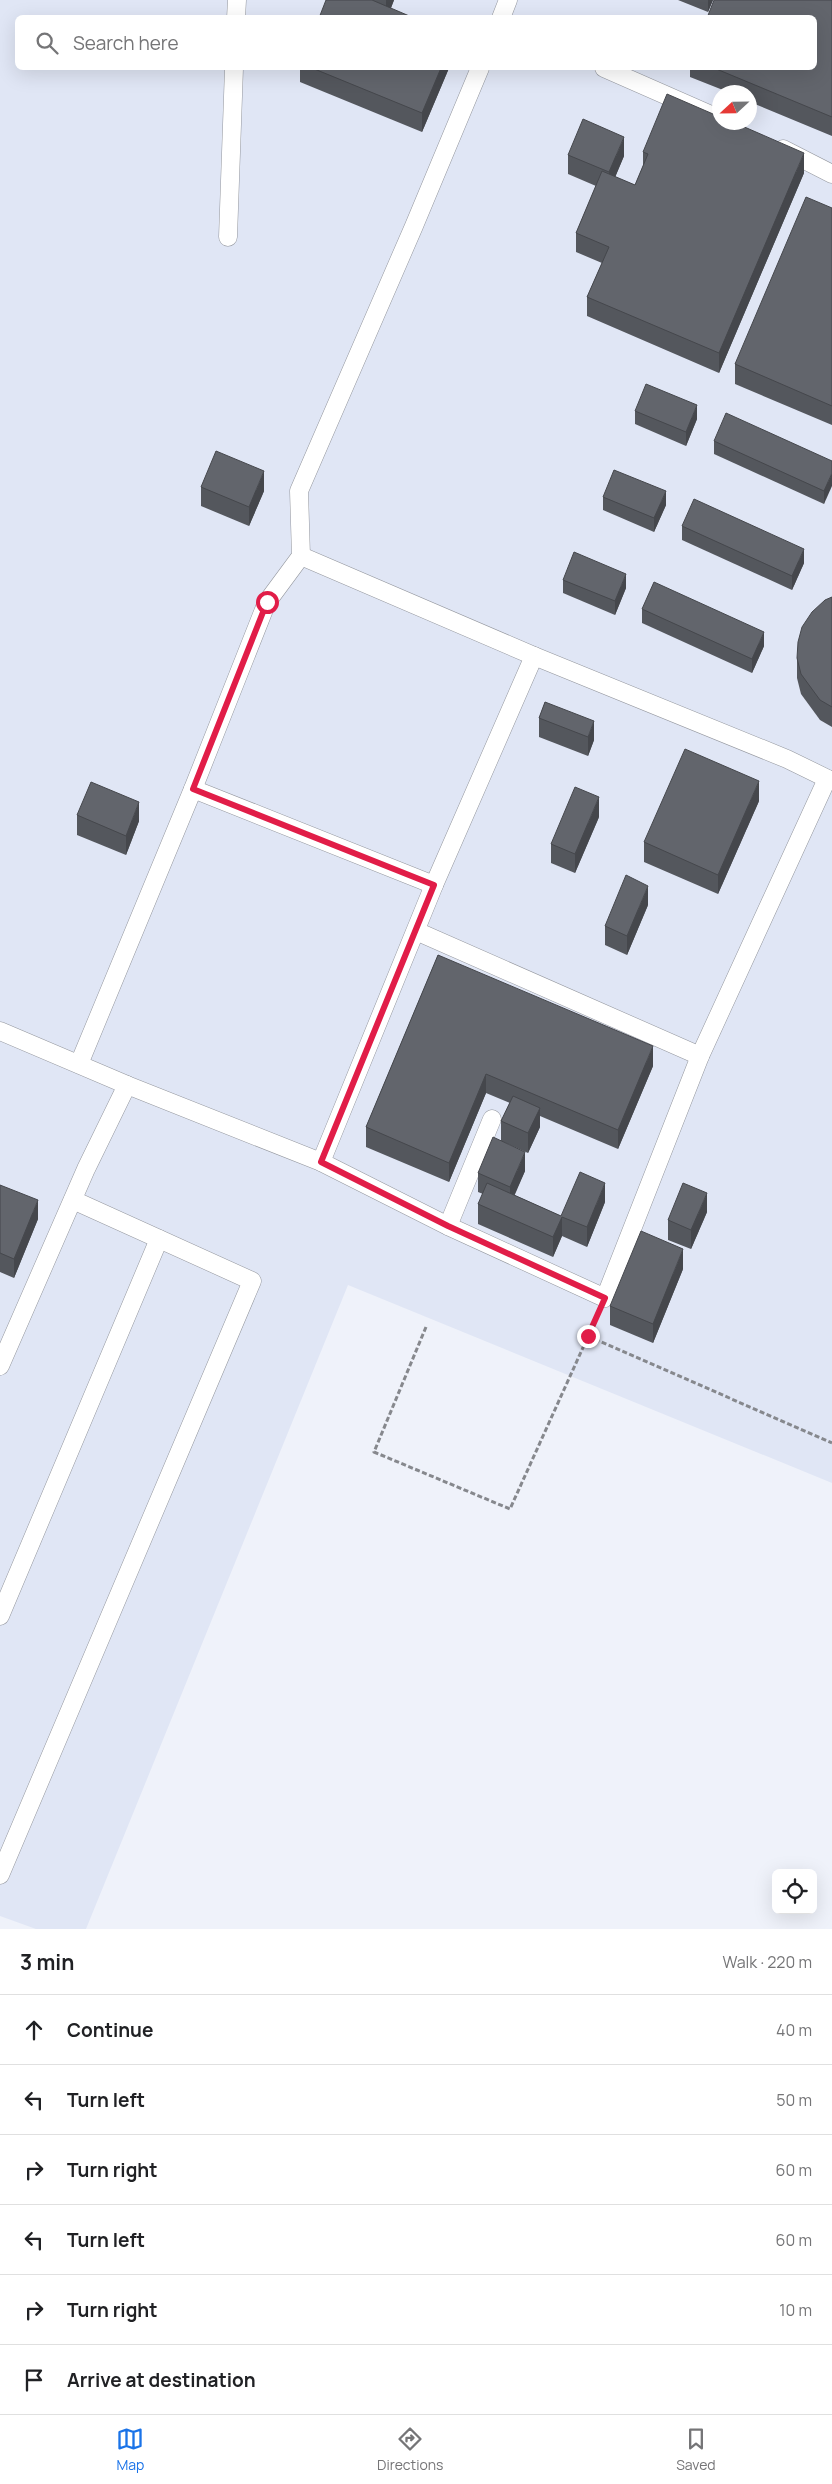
<!DOCTYPE html>
<html lang="en">
<head>
<meta charset="utf-8">
<style>
	body { margin:0; font-family:Manrope,sans-serif; background:#f6f6f6; color:#202124 }
	.controls { position:absolute; right:15px; bottom:15px; display:grid; overflow:hidden; border-radius:8px; box-shadow:0 5px 20px #0002 }
	.controls button { width:45px; height:45px; display:grid; place-items:center; padding:0; border:0; border-bottom:1px solid #e0e0e0; background:#fff; color:#202124; font:25px sans-serif }
	.compass { position:absolute; left:712px; top:85px; width:45px; height:45px; border-radius:50%; background:#fff; box-shadow:0 5px 20px #0002; rotate:248deg }
	.stop { position:absolute; width:15px; height:15px; margin:-11px; border:4px solid #e11d48; border-radius:50%; background:#fff }
	.stop.end { background:#e11d48; border-color:#fff; box-shadow:0 1px 5px #0008 }
	.list { margin:0; padding:0; list-style:none }
	h2 { display:flex; justify-content:space-between; align-items:center; height:65px; margin:0; padding:0 20px; font-size:21px }
	h2 small { font-size:16px; font-weight:400; color:#757577 }
	.list li { display:grid; grid-template-columns:32px 1fr auto; gap:15px; align-items:center; box-sizing:border-box; height:70px; padding:0 20px; border-top:1px solid #e0e0e0 }
	.list b { display:block; font-size:19px; white-space:nowrap }
	.list em { font-size:16px; font-style:normal; color:#757577 }
	.icon { flex:none; width:28px; height:28px; fill:none; stroke:currentColor; stroke-width:2; stroke-linecap:round; stroke-linejoin:round }
	.map { position:relative; flex:none; width:832px; height:1929px; overflow:hidden }
	.search { position:absolute; background:#fff; box-shadow:0 5px 20px #0002; left:15px; right:15px; top:15px; height:55px; display:flex; align-items:center; gap:12px; box-sizing:border-box; padding:0 18px; border-radius:8px; color:#757577; font-size:19px }
	.sheet { height:485px; background:#fff }
	nav { display:flex; justify-content:space-around; align-items:center; box-sizing:border-box; height:70px; border-top:1px solid #e0e0e0; background:#fff; font-size:14px; color:#757577 }
	nav a { display:grid; justify-items:center; gap:2px }
	nav .on { color:#1a73e8 }
	.map>svg:first-child { display:block }
	.built { fill:#e0e6f5; fill-rule:evenodd }
	.lines { fill:none; stroke-linecap:round; stroke-linejoin:round }
	.lane-casing { stroke:#94979e; stroke-width:19 }
	.path { stroke:#86888d; stroke-width:3; stroke-dasharray:5 2.5; stroke-linecap:butt }
	.lane { stroke:#fff; stroke-width:18 }
	.wall { fill:#54575d }
	.shaded-wall { fill:#45474c }
	.building { fill:#62656c; stroke:#45474c }
	.route { stroke:#e11d48; stroke-width:6 }
</style>
</head>
<body>
<div class="map">
<svg width="832" height="1929" viewBox="0 0 832 1929">
	<rect width="100%" height="100%" fill="#eff2fa"/>
	<path class="built" d="M0 0H832V1483L348 1285 86 1929H36L0 1916ZM18 18H814V68H18ZM720 92H750V122H720Z"/>
	<g class="lines">
		<defs>
			<g id="lane">
				<polyline points="236,18 237,0"/>
				<polyline points="501,18 508,0"/>
				<polyline points="604,68 720,119"/>
				<polyline points="783,149 832,174"/>
				<polyline points="228,237 234,68"/>
				<polyline points="301,556 534,656 787,759 832,781"/>
				<polyline points="193,789 434,885"/>
				<polyline points="416,931 700,1056"/>
				<polyline points="0,1031 127,1085 321,1162 448,1226 605,1298 700,1056 827,779"/>
				<polyline points="79,1064 193,789 267,602 301,556 299,491 414,226 480,68"/>
				<polyline points="321,1162 434,885 534,656"/>
				<polyline points="448,1226 492,1119"/>
				<polyline points="0,1366 86,1169 127,1085"/>
				<polyline points="0,1616 159,1239"/>
				<polyline points="0,1875 252,1281 73,1200"/>
			</g>
		</defs>
		<use href="#lane" class="lane-casing"/>
		<g class="path">
			<polyline points="426,1327 374,1452 510,1509 595,1321"/>
			<polyline points="588,1336 832,1443"/>
		</g>
		<use href="#lane" class="lane"/>
	</g>
	<g class="wall">
		<polygon points="326,0 394,0 391,8"/>
		<polygon points="678,0 713,0 708,12"/>
		<polygon points="832,0 832,136 750,102 750,92 728,92 690,77 690,68 814,68"/>
		<polygon points="300,68 449,68 422,132 300,82"/>
		<polygon points="643,152 804,173 719,373 587,316 587,297 602,263 576,252 576,233 596,186 568,174 568,155 624,156 615,177 635,185 643,166"/>
		<polygon points="832,208 832,425 735,384 735,364"/>
		<polygon points="635,411 697,419 686,446 635,424"/>
		<polygon points="714,441 832,461 824,504 714,454"/>
		<polygon points="201,487 264,491 249,526 201,506"/>
		<polygon points="603,497 666,505 654,532 603,510"/>
		<polygon points="682,526 804,563 792,590 682,540"/>
		<polygon points="563,580 626,588 615,615 563,593"/>
		<polygon points="832,597 832,727 820,720 801,694 797,678 797,658"/>
		<polygon points="642,609 764,646 752,673 642,623"/>
		<polygon points="545,702 594,740 588,756 539,737 539,718"/>
		<polygon points="759,801 718,894 644,862 644,842"/>
		<polygon points="77,815 139,821 126,855 77,835"/>
		<polygon points="599,817 575,873 551,863 551,844"/>
		<polygon points="648,905 627,955 605,945 605,926"/>
		<polygon points="438,955 653,1066 618,1149 540,1116 540,1127 528,1153 501,1141 501,1121 510,1103 486,1093 449,1182 366,1147 366,1127"/>
		<polygon points="525,1171 514,1195 561,1216 605,1202 587,1247 562,1236 553,1257 478,1224 478,1204 483,1194 478,1192 478,1173"/>
		<polygon points="0,1185 38,1219 14,1278 0,1272"/>
		<polygon points="707,1212 691,1249 668,1240 668,1220"/>
		<polygon points="683,1269 653,1343 610,1325 610,1306"/>
	</g>
	<g class="shaded-wall">
		<polygon points="386,0 394,0 387,18 386,18"/>
		<polygon points="708,0 713,0 708,12"/>
		<polygon points="441,68 449,68 422,132 422,113"/>
		<polygon points="624,137 624,156 609,192 609,172"/>
		<polygon points="804,153 804,173 719,373 719,353"/>
		<polygon points="697,405 697,419 686,446 686,432"/>
		<polygon points="264,471 264,491 249,526 249,507"/>
		<polygon points="832,473 832,486 824,504 824,491"/>
		<polygon points="666,491 666,505 654,532 654,518"/>
		<polygon points="804,549 804,563 792,590 792,576"/>
		<polygon points="626,574 626,588 615,615 615,601"/>
		<polygon points="764,632 764,646 752,673 752,659"/>
		<polygon points="594,721 594,740 588,756 588,737"/>
		<polygon points="759,781 759,801 718,894 718,875"/>
		<polygon points="599,797 599,817 575,873 575,854"/>
		<polygon points="139,802 139,821 126,855 126,836"/>
		<polygon points="648,886 648,905 627,955 627,936"/>
		<polygon points="653,1046 653,1066 618,1149 618,1130"/>
		<polygon points="486,1074 486,1093 449,1182 449,1163"/>
		<polygon points="540,1108 540,1127 528,1153 528,1133"/>
		<polygon points="525,1152 525,1171 510,1206 510,1187"/>
		<polygon points="605,1183 605,1202 587,1247 587,1227"/>
		<polygon points="707,1193 707,1212 691,1249 691,1230"/>
		<polygon points="38,1200 38,1219 14,1278 14,1259"/>
		<polygon points="562,1217 562,1236 553,1257 553,1237"/>
		<polygon points="683,1249 683,1269 653,1343 653,1324"/>
	</g>
	<g class="building">
		<polygon points="326,0 372,0 414,18 319,18"/>
		<polygon points="714,0 832,0 832,117 714,68 814,68 814,18 707,18"/>
		<polygon points="312,68 441,68 422,113"/>
		<polygon points="667,94 720,117 720,122 733,122 804,153 719,353 587,297 609,247 576,233 602,171 635,185 648,154 643,152"/>
		<polygon points="583,119 624,137 609,172 568,155"/>
		<polygon points="806,197 832,208 832,406 735,364"/>
		<polygon points="646,384 697,405 686,432 635,411"/>
		<polygon points="726,413 832,461 832,473 824,491 714,441"/>
		<polygon points="216,451 264,471 249,507 201,487"/>
		<polygon points="614,470 666,491 654,518 603,497"/>
		<polygon points="694,499 804,549 792,576 682,526"/>
		<polygon points="574,552 626,574 615,601 563,580"/>
		<polygon points="654,582 764,632 752,659 642,609"/>
		<polygon points="832,597 832,707 820,700 801,674 797,658 798,642 802,627 812,612 825,600"/>
		<polygon points="545,702 594,721 588,737 539,718"/>
		<polygon points="685,749 759,781 718,875 644,842"/>
		<polygon points="91,782 139,802 126,836 77,815"/>
		<polygon points="575,787 599,797 575,854 551,844"/>
		<polygon points="626,875 648,886 627,936 605,926"/>
		<polygon points="438,955 653,1046 618,1130 486,1074 449,1163 366,1127"/>
		<polygon points="513,1096 540,1108 528,1133 501,1121"/>
		<polygon points="493,1137 525,1152 510,1187 478,1173"/>
		<polygon points="580,1172 605,1183 587,1227 562,1217 553,1237 478,1204 487,1183 561,1216"/>
		<polygon points="683,1183 707,1193 691,1230 668,1220"/>
		<polygon points="0,1185 38,1200 14,1259 0,1253"/>
		<polygon points="641,1231 683,1249 653,1324 610,1306"/>
	</g>
	<g class="lines">
		<polyline class="route" points="267,602 193,789 434,885 321,1162 448,1226 605,1298 588,1336"/>
	</g>
</svg>
<div class="controls">
<button><svg class="icon" aria-label="locate" viewBox="0 0 24 24"><circle cx="12" cy="12" r="6"/><path d="M12 2v4M12 18v4M2 12h4M18 12h4"/></svg></button>
</div>
<svg class="compass" viewBox="-18 -18 36 36"><path d="M0-13l5 13h-10z" fill="#e53935"/><path d="M0 13l5-13h-10z" fill="#757577"/></svg>
<div class="stop" style="left:267px;top:602px"></div>
<div class="stop end" style="left:588px;top:1336px"></div>
<div class="search"><svg class="icon" aria-label="search" viewBox="0 0 24 24"><circle cx="10" cy="10" r="6"/><path d="M15 15l6 6"/></svg>Search here</div>
</div>
<section class="sheet">
<h2>3 min<small>Walk · 220 m</small></h2>
<ul class="list">
<li><svg class="icon" aria-label="ahead" viewBox="0 0 24 24"><path d="M12 20V5M6 11l6-6 6 6"/></svg><div><b>Continue</b></div><em>40 m</em></li>
<li><svg class="icon" aria-label="left" viewBox="0 0 24 24"><path d="M17 20v-9H6M10 6l-5 5 5 5"/></svg><div><b>Turn left</b></div><em>50 m</em></li>
<li><svg class="icon" aria-label="right" viewBox="0 0 24 24"><path d="M7 20v-9h11M14 6l5 5-5 5"/></svg><div><b>Turn right</b></div><em>60 m</em></li>
<li><svg class="icon" aria-label="left" viewBox="0 0 24 24"><path d="M17 20v-9H6M10 6l-5 5 5 5"/></svg><div><b>Turn left</b></div><em>60 m</em></li>
<li><svg class="icon" aria-label="right" viewBox="0 0 24 24"><path d="M7 20v-9h11M14 6l5 5-5 5"/></svg><div><b>Turn right</b></div><em>10 m</em></li>
<li><svg class="icon" aria-label="arrive" viewBox="0 0 24 24"><path d="M6 21V4h12l-3 4 3 4H6"/></svg><div><b>Arrive at destination</b></div></li>
</ul>
</section>
<nav>
<a class="on"><svg class="icon" aria-label="map" viewBox="0 0 24 24"><path d="M3 6l6-2 6 2 6-2v14l-6 2-6-2-6 2zM9 4v14M15 6v14"/></svg>Map</a>
<a><svg class="icon" aria-label="directions" viewBox="0 0 24 24"><path d="M12 3l9 9-9 9-9-9zM9 14v-3h6M13 9l2 2-2 2"/></svg>Directions</a>
<a><svg class="icon" aria-label="saved" viewBox="0 0 24 24"><path d="M7 4h10v16l-5-4-5 4z"/></svg>Saved</a>
</nav>
</body>
</html>
